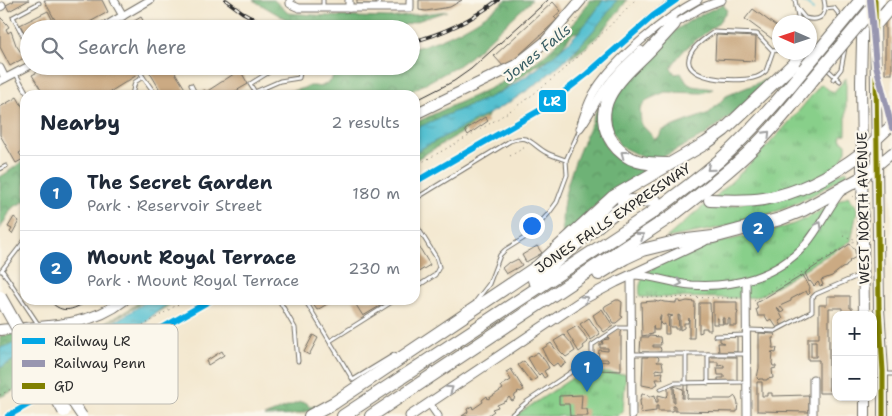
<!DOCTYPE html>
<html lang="en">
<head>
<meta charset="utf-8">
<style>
	body { margin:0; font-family:"Shantell Sans",sans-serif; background:#f6f6f7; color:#1f2937 }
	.controls { position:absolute; right:15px; bottom:15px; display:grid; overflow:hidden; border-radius:10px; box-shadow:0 1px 4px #0004 }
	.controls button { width:45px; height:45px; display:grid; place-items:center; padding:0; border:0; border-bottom:1px solid #e0e1e3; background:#fff; color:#1f2937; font:25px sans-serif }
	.compass { position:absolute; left:772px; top:15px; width:45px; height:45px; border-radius:50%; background:#fff; box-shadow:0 1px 4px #0004; rotate:273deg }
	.you { position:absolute; left:531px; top:225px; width:18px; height:18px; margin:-12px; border:4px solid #fff; border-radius:50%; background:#1a73e8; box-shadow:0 0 0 8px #1a73e833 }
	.badge { display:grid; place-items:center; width:32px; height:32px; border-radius:50%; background:#1f6fb2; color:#fff; font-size:16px; font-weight:700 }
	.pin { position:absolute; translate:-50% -41px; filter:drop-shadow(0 1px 2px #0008) }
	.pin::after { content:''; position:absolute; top:26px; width:18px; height:15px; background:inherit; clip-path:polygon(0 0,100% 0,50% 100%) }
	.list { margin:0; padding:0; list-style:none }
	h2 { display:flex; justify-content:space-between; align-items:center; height:65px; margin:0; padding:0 20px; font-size:21px }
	h2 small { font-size:16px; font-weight:400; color:#747a83 }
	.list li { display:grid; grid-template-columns:32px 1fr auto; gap:15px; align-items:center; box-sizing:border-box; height:75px; padding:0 20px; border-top:1px solid #e0e1e3 }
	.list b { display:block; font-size:19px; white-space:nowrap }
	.list p { margin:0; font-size:16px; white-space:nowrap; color:#747a83 }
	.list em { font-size:16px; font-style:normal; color:#747a83 }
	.icon { flex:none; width:28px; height:28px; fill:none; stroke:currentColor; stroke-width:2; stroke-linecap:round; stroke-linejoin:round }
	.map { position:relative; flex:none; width:892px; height:416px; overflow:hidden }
	.search { position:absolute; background:#fff; box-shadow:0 1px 4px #0004; left:20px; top:20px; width:400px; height:55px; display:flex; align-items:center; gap:12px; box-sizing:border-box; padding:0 18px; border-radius:28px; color:#747a83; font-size:19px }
	.panel { position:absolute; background:#fff; box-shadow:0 1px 4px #0004; left:20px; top:90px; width:400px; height:215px; border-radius:15px }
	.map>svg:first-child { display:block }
	.grass { fill:url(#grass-tufts); stroke:#5a7d5a }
	.forest { fill:url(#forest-crowns); stroke:#4c6e50 }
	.water { fill:url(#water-ripples); stroke:#40767e }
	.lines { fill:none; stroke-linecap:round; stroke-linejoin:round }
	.stream { stroke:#55c0d0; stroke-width:2 }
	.building { fill:#cbaa83; fill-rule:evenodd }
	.service-casing { stroke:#716d64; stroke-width:5 }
	.minor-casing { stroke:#716d64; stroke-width:9 }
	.tertiary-casing { stroke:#716d64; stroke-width:11 }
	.secondary-casing { stroke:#716d64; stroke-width:12 }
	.primary-casing { stroke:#716d64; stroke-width:12 }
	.motorway-casing { stroke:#716d64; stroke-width:14 }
	.path { stroke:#716d64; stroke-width:1; stroke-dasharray:1 4; stroke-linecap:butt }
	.service { stroke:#fff; stroke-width:3 }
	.minor { stroke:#fff; stroke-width:7 }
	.tertiary { stroke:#fff; stroke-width:9 }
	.secondary { stroke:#fff; stroke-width:10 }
	.primary { stroke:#fff; stroke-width:10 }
	.motorway { stroke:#fff; stroke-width:12 }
	.tram { stroke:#2b2b2b; stroke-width:1 }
	.rail-casing { stroke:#2b2b2b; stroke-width:4 }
	.rail { stroke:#fbf7ec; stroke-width:2; stroke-dasharray:5.5; stroke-linecap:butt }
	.secondary-bridge-casing { stroke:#716d64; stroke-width:12; stroke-linecap:butt }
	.motorway-bridge-casing { stroke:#716d64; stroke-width:14; stroke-linecap:butt }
	.secondary-bridge { stroke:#fff; stroke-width:10 }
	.motorway-bridge { stroke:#fff; stroke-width:12 }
	.bus-1-casing { stroke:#fbf7ec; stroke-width:9 }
	.bus-1 { stroke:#808000; stroke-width:5 }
	.rail-1-casing { stroke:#fbf7ec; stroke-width:10 }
	.rail-2-casing { stroke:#fbf7ec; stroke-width:10 }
	.rail-1 { stroke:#02a7e5; stroke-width:6 }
	.rail-2 { stroke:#9896b0; stroke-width:6 }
	.oneway { stroke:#a0a0a0 }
	.labels { text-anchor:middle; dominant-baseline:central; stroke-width:4.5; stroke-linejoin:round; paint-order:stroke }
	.street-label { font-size:14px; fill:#2b2b2b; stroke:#fbf7ec }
	.water-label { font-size:15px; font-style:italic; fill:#3a5f65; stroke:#fbf7ec }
	.key { fill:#fbf7ec; stroke:#bdbab2; stroke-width:1 }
	.key-label { font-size:14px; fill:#2b2b2b }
	.line-badge { stroke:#fbf7ec; stroke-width:2 }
	.badge-label { font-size:14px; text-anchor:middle; font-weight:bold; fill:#fff }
</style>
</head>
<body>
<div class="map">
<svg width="892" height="416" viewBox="0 0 892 416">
	<defs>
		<pattern id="grass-tufts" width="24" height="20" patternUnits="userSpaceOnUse" patternTransform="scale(1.25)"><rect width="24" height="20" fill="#88cf8a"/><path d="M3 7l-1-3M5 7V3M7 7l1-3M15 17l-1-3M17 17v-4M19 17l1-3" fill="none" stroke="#6fa871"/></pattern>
		<pattern id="forest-crowns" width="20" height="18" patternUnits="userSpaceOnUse" patternTransform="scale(1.25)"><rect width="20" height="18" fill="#6eb276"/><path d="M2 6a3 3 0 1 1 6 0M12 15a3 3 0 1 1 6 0" fill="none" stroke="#5b9161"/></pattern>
		<pattern id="water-ripples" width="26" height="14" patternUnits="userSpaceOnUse" patternTransform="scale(1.25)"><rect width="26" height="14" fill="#55c0d0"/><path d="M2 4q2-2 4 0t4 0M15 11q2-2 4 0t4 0" fill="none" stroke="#479ca9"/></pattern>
	</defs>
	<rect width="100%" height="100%" fill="#fbf7ec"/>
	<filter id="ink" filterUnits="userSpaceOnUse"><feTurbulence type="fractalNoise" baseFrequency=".02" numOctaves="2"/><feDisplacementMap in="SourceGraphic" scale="10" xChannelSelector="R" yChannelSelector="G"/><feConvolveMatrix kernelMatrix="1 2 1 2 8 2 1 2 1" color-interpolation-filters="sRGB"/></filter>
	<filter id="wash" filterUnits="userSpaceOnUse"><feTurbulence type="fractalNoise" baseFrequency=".0096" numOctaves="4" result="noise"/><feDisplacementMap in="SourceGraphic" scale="20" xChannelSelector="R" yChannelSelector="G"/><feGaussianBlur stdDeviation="1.12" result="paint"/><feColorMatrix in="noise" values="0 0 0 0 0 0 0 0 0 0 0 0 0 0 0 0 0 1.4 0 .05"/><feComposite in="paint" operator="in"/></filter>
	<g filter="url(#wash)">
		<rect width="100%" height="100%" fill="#f3e7ce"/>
		<g class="grass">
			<path d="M846 78V134L841 135 840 139 846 144V151L841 160 843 162 807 183 763 196 713 199C754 161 787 127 821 84L833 93Z"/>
			<path d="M847 171 848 173C833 183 818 193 801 201 760 221 711 230 666 238L706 204 733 206Z"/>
			<path d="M848 196 856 206 857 211 851 241 763 294 754 297 739 298 640 297C640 293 639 288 640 285 649 251 749 237 779 229 804 222 825 207 848 196Z"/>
			<polygon points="595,363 595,372 626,374 623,410 618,416 515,416"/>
		</g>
		<g class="forest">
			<polygon points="253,0 274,0 288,13 327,16 389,18 447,11 393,29 325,29 289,21"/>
			<path d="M506 0H532L471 56 456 67 404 95H269C283 87 284 93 296 90 307 88 308 84 320 87L331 81 333 75 330 71 316 66H411V49C446 40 478 23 506 0Z"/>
			<path d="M590 0H627C611 22 593 45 569 59L590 33 586 30 573 33 555 56 537 65 488 100 415 131V123C453 104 493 90 528 67 554 51 574 25 590 0Z"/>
			<path d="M723 4 727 11C723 15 721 20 717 24 697 41 685 44 671 68L675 74 681 73 687 83 692 86 713 89 702 93 665 92 647 100 640 109 641 124 655 139 660 136 661 131 709 113 726 96 767 79 741 108 705 135 661 158 648 160 620 146 609 125 613 94 676 30 694 18Z"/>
			<path d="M599 104C594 139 608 159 641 169L643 174 614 189 563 236C557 190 583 145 599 104Z"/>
			<polygon points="486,111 489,114 486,118 415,160 415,145"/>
			<path d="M25 160V201L12 208 0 229V177C9 172 16 165 25 160Z"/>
			<path d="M141 300H144L138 305 96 329 75 335 52 338 0 351V336C23 332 48 334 71 332 92 330 126 315 141 300Z"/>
			<polygon points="170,300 178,300 156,313 79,349 60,354 18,386 15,390 0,397 0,355 33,355"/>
			<path d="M300 402 307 403 309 407 316 406C306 416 280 416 264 416Z"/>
		</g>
		<g class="water">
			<path d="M603 0H617C590 39 554 74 513 100 482 119 447 134 415 152V129C439 117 465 108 490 97 531 77 579 40 603 0Z"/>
			<path d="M148 300H172L141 325 114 339 86 349 34 355 14 360 0 368V348C23 339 47 340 72 336 99 332 126 316 148 300Z"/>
		</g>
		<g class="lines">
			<polyline class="stream" points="802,2 809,5 813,10"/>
		</g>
		<g id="blocks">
			<g class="building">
				<polygon points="13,0 29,0 9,11 6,5 14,1"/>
				<polygon points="44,0 102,0 108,12 77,29 60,29"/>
				<rect x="357" y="0" width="19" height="4"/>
				<polygon points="419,0 462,0 450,7 426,11 419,10"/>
				<polygon points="553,2 561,11 554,17 557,20 505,68 494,56"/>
				<polygon points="753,9 780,29 780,35 775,41 745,19"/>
				<polygon points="48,11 57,29 29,29 29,41 20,25"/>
				<polygon points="0,17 7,24 9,27 6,29 8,33 11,31 16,45 22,54 27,52 29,55 10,66 0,47"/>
				<polygon points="141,17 148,29 121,29"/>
				<rect x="885" y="17" width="7" height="57"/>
				<polygon points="716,35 756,37 755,61 715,59"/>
				<polygon points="49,66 132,66 137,75 105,95 44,95 32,75"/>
				<polygon points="146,66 171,66 189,95 163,95"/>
				<polygon points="240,70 248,84 229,95 205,95 203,91 205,90 206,92"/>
				<polygon points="17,97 25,111 25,149 19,153 23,159 16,163 0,135 0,107"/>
				<polygon points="485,117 488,121 468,135 465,130"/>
				<polygon points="14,217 19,221 12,234 10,232 12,229 8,227"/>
				<polygon points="415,240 430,265 415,274"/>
				<polygon points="850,244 855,250 856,257 849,261 850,262 846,265 846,267 842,268 832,276 821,280 823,285 820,286 818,282 814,286 810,281 809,282 805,273"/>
				<polygon points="537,246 542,253 526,262 522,255"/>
				<polygon points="518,259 522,265 506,274 502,268 509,262 510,263"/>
				<polygon points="803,275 810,288 809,290 810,293 808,295 806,291 791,299 791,301 782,305 780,306 784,311 781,313 777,307 783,319 779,321 782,326 777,328 771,319 768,321 765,316 758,316 756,309 758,308 756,303"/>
				<path d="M827 296H850V308H852V315H842V308H829V390H836V393H819V360H808V338H819V305H827ZM811 341H816V357H811Z"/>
				<polygon points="310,300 334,300 317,310"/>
				<polygon points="353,300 390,300 363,316"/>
				<polygon points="616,300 619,300 622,302 621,316 623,317 616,323 614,323 604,308 605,306"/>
				<polygon points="655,301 658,302 661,301 664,302 676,303 676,301 680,301 680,303 687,301 695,302 694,338 689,338 689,318 688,323 684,323 684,328 680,330 680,316 678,315 679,329 675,329 675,327 670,327 670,317 673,316 668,315 669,334 665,334 665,324 662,325 660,323 661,316 660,316 659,330 654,330 653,326 653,334 642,336 641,302"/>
				<polygon points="713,302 737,302 737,311 738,312 737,315 737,326 730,326 730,319 728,319 728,324 724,324 724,318 722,318 723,324 718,324 718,318 717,318 717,324 713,324"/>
				<polygon points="699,303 710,303 711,330 707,330 707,328 702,328 702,332 699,333"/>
				<polygon points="602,309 613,326 604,332 598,325 593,315"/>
				<polygon points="589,318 600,334 591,340 580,324"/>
				<polygon points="577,326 584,334 588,342 583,346 584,348 579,352 567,332"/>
				<polygon points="618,329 622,329 623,330 621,332 621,371 597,370 599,361 608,362 608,360 607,359 598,359 599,350 608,351 608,348 600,348 600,344 603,344 602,340 609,339 608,336"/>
				<polygon points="759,333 775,334 774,338 772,338 773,346 772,348 777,348 776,353 771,352 773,354 772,363 773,366 776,366 776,368 772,369 773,378 767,379 767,380 763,380 763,379 759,379 759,380 757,378 759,368"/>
				<polygon points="313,335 318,338 309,355 304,352"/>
				<polygon points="564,335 571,343 575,351 566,357 560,351 554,341"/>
				<polygon points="649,336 660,337 661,345 653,345 653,347 660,347 661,350 660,352 649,353 649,352 642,352 640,351 641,337 649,337"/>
				<polygon points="720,337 737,337 737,352 719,352 718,343 724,343 720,341"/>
				<polygon points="551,343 566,363 560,367 557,363 553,366 548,361 542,349"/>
				<polygon points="222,351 224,355 208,365 206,361"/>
				<polygon points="538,352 546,362 549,368 544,371 547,376 544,378 541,373 539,375 535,370 528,358"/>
				<polygon points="648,355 657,356 659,358 657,362 662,362 663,367 663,370 656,369 656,373 663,372 662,376 663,379 656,379 658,384 652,387 642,385 643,357 648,357"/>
				<polygon points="709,357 737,357 737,381 718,381 718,378 724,378 724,375 718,375 717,368 724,368 724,365 718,366 718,362 709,362"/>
				<polygon points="524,361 537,378 531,382 518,365"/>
				<polygon points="511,369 524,390 520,392 519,391 517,392 518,393 515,395 514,400 512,401 509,397 505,402 504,401 504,402 497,405 498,407 492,409 494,411 487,416 462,416 468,412 467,409 472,406 473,409 483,402 482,400 487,396 488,399 503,389 501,386 511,380 506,372"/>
				<polygon points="757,382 762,382 762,396 768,396 768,393 772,393 772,396 808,395 809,397 809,412 757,411"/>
				<polygon points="684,384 688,384 687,398 689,399 731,399 735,396 738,403 737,412 675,411 675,406 673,406 673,411 658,411 658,406 656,406 656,411 641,413 640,411 641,409 640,401 642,394 649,395 649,397 655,395 656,402 658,402 658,395 666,397 668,395 668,388 673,386 673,402 675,402 674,386 683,389 682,398 684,398"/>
				<polygon points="582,395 581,409 587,409 588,416 570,416 569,404 559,404 559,396"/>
			</g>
		</g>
	</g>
	<g filter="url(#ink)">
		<use href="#blocks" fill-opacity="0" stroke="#716d64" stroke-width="1"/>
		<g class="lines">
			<defs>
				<g id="service">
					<polyline points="323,0 323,8"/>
					<polyline points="379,0 379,7"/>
					<polyline points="795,0 799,22"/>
					<path d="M796 7 805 18C820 22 828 16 824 0"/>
					<polyline points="825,9 834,8 842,18"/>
					<polyline points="29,47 13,17 39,3"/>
					<path d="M773 51 766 71C763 74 758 77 753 78 738 82 676 81 691 53 695 44 706 38 714 32L757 34 773 51 780 50"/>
					<polyline points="234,66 235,69 240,66"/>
					<polyline points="826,68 840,81"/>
					<polyline points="16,74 28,95"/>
					<polyline points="143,77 156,95"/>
					<polyline points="833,79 841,69 845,48"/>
					<polyline points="191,85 196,95"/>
					<polyline points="255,92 250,84 279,66"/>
					<polyline points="132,95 135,82 143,77 137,66"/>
					<polyline points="248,95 280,81 299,78 300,73 284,66"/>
					<polyline points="0,169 6,166"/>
					<path d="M415 199 510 141C530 133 531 145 547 153 553 156 560 158 566 160"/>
					<polyline points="415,223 436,257 439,267 435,275 415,288"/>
					<polyline points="2,270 38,324"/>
					<polyline points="1,271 25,240"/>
					<polyline points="279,300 295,328 298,361"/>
					<polyline points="305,300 353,380 394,355"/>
					<polyline points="476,301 489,284 500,255 505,250 529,235 549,213 557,202 567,175 566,160 580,129"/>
					<polyline points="748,330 775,331 809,313 812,311 812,298 816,294 860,275"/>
					<polyline points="715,336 746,335"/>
					<polyline points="330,341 395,300"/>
					<polyline points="632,354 746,354"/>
					<polyline points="686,354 686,383"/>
					<polyline points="708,354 708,383"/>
					<polyline points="884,374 892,374"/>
					<polyline points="661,389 675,383 746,382"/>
					<polyline points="510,416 528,401 592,358 592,345 618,328 631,328"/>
				</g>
				<g id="minor">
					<polyline points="114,0 123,16"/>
					<polyline points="290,0 290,4 299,8 410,8 410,0"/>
					<polyline points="349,0 349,8"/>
					<polyline points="0,7 2,6"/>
					<polyline points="673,25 701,8 722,0"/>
					<polyline points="100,29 150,0"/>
					<polyline points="0,68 5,78"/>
					<polyline points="0,81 29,66"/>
					<path d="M581 124C585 112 589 99 596 89 616 58 666 17 698 0"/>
					<path d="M580 128C589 116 595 103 603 91 614 75 627 63 641 50"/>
					<polyline points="746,281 747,416"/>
					<polyline points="813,379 813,416"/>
					<polyline points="429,403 438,416"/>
					<path d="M632 416 631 275C652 275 671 283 691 285 733 288 777 277 806 244 819 229 827 210 840 193"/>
				</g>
				<polyline id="tertiary" points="410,416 584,299 616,282 704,241"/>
				<g id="secondary">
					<polyline points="415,114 516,65 545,42 581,0"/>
					<polyline points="862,153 892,125"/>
					<polyline points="863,177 892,153"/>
					<path d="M0 330C43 326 89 328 124 300"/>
				</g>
				<g id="primary">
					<polyline points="863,0 861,82 864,315"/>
					<polyline points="875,17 879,308 883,371 883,416"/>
					<polyline points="865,397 865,416"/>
				</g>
				<g id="motorway">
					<polyline points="875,25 892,5"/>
					<path d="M668 164C646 164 627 163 613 143 588 107 620 79 645 55 655 45 664 35 674 24"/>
					<path d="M710 200C728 201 746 202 764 199 800 193 833 175 862 153"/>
					<polyline points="623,202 655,200"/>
					<polyline points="599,274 625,258 642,250 679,241 713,237 780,219 803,210 863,177"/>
					<polyline points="534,280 606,219 631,201"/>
					<polyline points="310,416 334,403 538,266 613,197 706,143 724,130 806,52"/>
					<path d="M343 416 650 214C674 197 698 179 720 160 751 132 778 101 804 69"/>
					<path d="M371 416 673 215C699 195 724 176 748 153 772 130 793 104 814 78"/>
				</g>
			</defs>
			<use href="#service" class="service-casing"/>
			<use href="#minor" class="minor-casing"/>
			<use href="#tertiary" class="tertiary-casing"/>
			<use href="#secondary" class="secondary-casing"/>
			<use href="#primary" class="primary-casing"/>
			<use href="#motorway" class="motorway-casing"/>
			<g class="path">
				<polyline points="563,34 579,17"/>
				<polyline points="510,156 527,146"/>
				<path d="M415 166C456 143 499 121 536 92 572 64 604 32 635 0"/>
				<polyline points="853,196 853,199"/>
				<polyline points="843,236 854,239"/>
				<polyline points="637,297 738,298"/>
				<polyline points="754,301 854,241"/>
				<polyline points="132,303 135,300"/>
				<polyline points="57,366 131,333 185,300"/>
				<polyline points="0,395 33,377"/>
			</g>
			<use href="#service" class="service"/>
			<use href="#minor" class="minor"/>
			<use href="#tertiary" class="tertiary"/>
			<use href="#secondary" class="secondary"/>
			<use href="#primary" class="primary"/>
			<use href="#motorway" class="motorway"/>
			<g class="tram">
				<polyline points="645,17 668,0"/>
				<polyline points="415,101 454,81 471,69 548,0"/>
				<path d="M49 300C64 317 74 308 91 300"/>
			</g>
			<defs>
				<g id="rail">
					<polyline points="226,0 242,12 273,29"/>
					<path d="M411 42C443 34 472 20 498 0"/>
				</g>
			</defs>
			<use href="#rail" class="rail-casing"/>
			<use href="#rail" class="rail"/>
			<defs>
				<polyline id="secondary-bridge" points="32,342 82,416"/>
				<g id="motorway-bridge">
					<polyline points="804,69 861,0"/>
					<polyline points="814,78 879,0"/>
					<polyline points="0,297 64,411"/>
				</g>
			</defs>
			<use href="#secondary-bridge" class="secondary-bridge-casing"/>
			<use href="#motorway-bridge" class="motorway-bridge-casing"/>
			<use href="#secondary-bridge" class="secondary-bridge"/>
			<use href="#motorway-bridge" class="motorway-bridge"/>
			<defs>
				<polyline id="bus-1" points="875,0 879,308 883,371 883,416"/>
			</defs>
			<use href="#bus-1" class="bus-1-casing"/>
			<use href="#bus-1" class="bus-1"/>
			<defs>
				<g id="rail-1">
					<polyline points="415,182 542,109 587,74 653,16 676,0"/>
					<polyline points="8,416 211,300"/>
				</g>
				<polyline id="rail-2" points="870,0 876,65 892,128"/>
			</defs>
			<use href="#rail-1" class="rail-1-casing"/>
			<use href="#rail-2" class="rail-2-casing"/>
			<use href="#rail-1" class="rail-1"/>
			<use href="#rail-2" class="rail-2"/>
		</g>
		<defs><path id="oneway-chevron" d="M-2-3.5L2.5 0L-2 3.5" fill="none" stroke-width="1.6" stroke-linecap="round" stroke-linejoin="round" transform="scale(1.25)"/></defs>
		<g class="oneway">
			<use href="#oneway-chevron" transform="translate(767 134) rotate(-47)"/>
			<use href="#oneway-chevron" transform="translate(624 154) rotate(-143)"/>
			<use href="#oneway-chevron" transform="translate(710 168) rotate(140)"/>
			<use href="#oneway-chevron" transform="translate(819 225) rotate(-60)"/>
			<use href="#oneway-chevron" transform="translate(641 236) rotate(-34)"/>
			<use href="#oneway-chevron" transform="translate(679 283) rotate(12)"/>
			<use href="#oneway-chevron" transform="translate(585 299) rotate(-32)"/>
			<use href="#oneway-chevron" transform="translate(450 389) rotate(-34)"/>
		</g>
	</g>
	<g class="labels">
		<g class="street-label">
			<text transform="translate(863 208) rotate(-91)">WEST NORTH AVENUE</text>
			<text transform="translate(613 218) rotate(-34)">JONES FALLS EXPRESSWAY</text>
		</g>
		<g class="water-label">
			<text transform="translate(537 53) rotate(-39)">Jones Falls</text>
		</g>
	</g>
	<rect x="12" y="324" width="166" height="80" rx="8" class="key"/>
	<rect x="22" y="338" width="23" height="6" fill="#02a7e5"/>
	<rect x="22" y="360" width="23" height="7" fill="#9896b0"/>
	<rect x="22" y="383" width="23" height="6" fill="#808000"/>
	<g class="key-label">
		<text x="54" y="346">Railway LR</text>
		<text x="54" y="368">Railway Penn</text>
		<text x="54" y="391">GD</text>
	</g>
	<rect class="line-badge" x="538" y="89" width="29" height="24" rx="5" fill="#02a7e5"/>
	<g class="badge-label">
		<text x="552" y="106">LR</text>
	</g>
</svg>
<div class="controls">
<button>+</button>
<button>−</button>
</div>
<svg class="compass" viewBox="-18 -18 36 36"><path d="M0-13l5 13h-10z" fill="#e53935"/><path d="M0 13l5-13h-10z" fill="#747a83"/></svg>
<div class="you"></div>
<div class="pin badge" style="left:587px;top:392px">1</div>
<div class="pin badge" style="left:758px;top:253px">2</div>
<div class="search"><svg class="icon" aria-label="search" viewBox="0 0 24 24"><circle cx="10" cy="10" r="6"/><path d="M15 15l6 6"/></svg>Search here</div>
<section class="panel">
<h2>Nearby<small>2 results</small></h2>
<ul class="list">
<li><span class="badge">1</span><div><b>The Secret Garden</b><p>Park · Reservoir Street</p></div><em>180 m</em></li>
<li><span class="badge">2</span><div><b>Mount Royal Terrace</b><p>Park · Mount Royal Terrace</p></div><em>230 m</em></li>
</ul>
</section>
</div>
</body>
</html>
